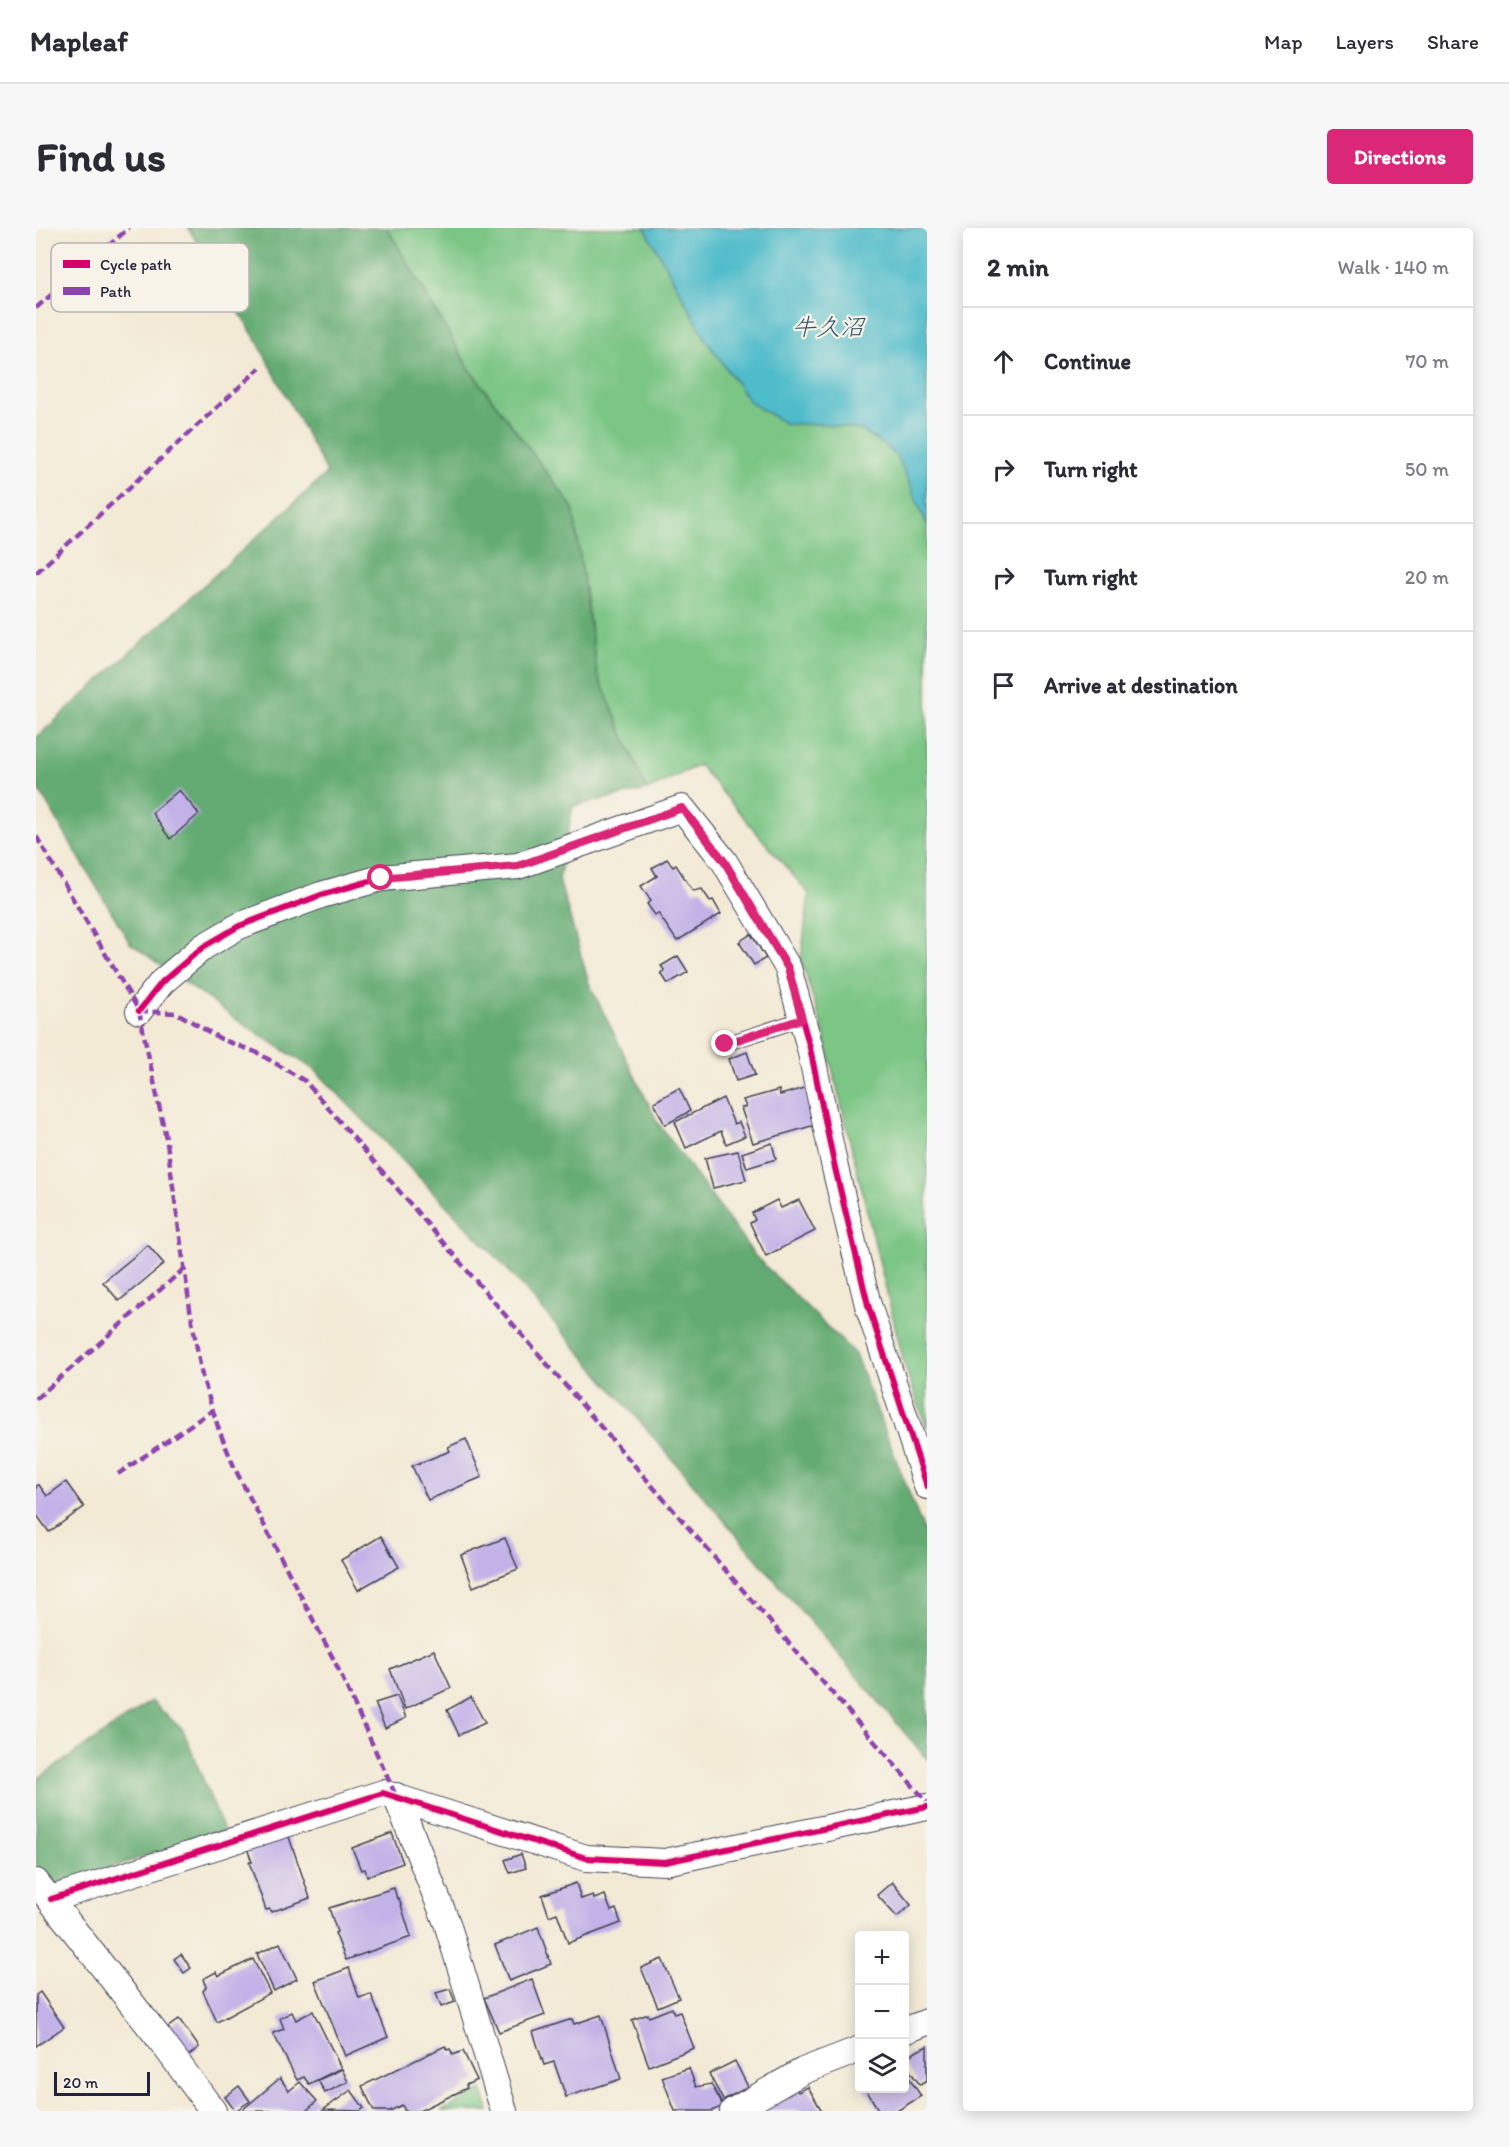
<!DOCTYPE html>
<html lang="en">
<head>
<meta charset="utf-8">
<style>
	body { margin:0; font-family:Itim,"Klee One",sans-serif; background:#f7f7f7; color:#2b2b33 }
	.controls { position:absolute; right:18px; bottom:18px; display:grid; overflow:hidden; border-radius:6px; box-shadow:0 3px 15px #0003 }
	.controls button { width:54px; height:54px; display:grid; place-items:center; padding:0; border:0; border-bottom:2px solid #e1e1e2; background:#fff; color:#2b2b33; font:30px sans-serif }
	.scale { position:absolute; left:18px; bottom:15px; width:96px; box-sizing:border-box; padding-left:6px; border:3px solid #22223b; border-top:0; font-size:16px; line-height:21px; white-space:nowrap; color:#22223b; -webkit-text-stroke:4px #f7f3e8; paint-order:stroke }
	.stop { position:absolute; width:18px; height:18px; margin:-14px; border:4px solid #db2777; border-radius:50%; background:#fff }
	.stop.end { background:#db2777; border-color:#fff; box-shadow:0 2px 6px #0008 }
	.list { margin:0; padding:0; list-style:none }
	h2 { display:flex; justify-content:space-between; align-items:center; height:78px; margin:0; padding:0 24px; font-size:26px }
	h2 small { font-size:20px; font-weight:400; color:#7c7c81 }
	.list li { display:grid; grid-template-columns:39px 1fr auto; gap:18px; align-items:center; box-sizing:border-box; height:108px; padding:0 24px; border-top:2px solid #e1e1e2 }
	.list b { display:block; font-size:22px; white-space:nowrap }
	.list em { font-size:20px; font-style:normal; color:#7c7c81 }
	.icon { flex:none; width:33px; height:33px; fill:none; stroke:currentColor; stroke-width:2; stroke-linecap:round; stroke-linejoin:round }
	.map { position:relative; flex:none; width:891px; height:1883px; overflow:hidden; border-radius:6px }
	header { display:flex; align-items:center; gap:36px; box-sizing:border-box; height:84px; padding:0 30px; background:#fff; border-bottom:2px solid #e1e1e2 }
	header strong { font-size:28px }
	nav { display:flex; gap:33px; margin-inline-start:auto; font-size:21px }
	.intro { display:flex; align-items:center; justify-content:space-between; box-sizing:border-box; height:144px; padding:0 36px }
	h1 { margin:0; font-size:42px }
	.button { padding:15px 27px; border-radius:6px; background:#db2777; color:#fff; font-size:21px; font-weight:700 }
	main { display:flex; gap:36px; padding:0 36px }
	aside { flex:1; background:#fff; border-radius:6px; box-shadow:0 3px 15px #0003 }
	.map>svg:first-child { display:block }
	.green { fill:#7bc685; stroke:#4e7460; stroke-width:1.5 }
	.forest { fill:#64ab72; stroke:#436656; stroke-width:1.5 }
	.water { fill:#50bccb; stroke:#396f83; stroke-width:1.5 }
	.building { fill:#c2b2e8 }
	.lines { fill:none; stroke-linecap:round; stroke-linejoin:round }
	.service-casing { stroke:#414052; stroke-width:16 }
	.minor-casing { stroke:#414052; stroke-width:28 }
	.service { stroke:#fff; stroke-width:14 }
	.minor { stroke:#fff; stroke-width:26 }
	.quiet { stroke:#8e44ad; stroke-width:4.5; stroke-dasharray:9 4.5; stroke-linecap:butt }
	.cycleway-casing { stroke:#f7f3e8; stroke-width:10 }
	.cycleway { stroke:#d6006c; stroke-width:6 }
	.route { stroke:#db2777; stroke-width:8 }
	.labels { text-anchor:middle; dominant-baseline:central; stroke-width:4.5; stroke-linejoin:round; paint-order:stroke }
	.water-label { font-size:24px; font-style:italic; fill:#32586d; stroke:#f7f3e8 }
	.key { fill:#f7f3e8; stroke:#b7b4b4; stroke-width:1.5 }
	.key-label { font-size:16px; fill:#22223b }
</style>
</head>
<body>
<header>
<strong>Mapleaf</strong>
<nav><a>Map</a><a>Layers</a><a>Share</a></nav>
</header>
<div class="intro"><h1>Find us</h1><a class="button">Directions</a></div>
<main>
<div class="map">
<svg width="891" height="1883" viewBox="0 0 891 1883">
	<rect width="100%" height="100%" fill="#f7f3e8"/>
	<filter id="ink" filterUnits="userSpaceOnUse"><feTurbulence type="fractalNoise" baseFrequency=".0167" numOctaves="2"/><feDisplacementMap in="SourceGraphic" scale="12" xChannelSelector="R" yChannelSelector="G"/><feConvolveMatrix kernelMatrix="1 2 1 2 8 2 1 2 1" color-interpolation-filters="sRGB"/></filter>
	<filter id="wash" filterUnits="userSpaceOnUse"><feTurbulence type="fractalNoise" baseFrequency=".008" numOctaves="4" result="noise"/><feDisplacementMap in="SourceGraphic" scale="24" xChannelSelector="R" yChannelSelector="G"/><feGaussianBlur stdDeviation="1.35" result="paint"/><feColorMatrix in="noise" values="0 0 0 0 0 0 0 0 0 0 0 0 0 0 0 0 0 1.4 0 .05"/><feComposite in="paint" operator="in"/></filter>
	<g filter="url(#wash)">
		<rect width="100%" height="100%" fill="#f3ead5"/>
		<g class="green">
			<polygon points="351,0 609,0 671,113 714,174 750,196 788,196 825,202 853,220 864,233 891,297 891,1200 869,1139 788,806 765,731 773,666 663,537 611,562 561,445 537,280 433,140"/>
			<polygon points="446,1862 453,1883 405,1883"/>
		</g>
		<g class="forest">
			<polygon points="152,0 351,0 433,140 537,280 561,445 611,562 537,578 523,652 553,755 622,895 719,1028 819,1126 891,1311 891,1531 583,1169 464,1033 279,842 201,792 94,715 0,557 0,510 291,245 221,113"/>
			<polygon points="115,1473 147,1502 188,1603 17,1658 0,1636 0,1552"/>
		</g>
		<polygon class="water" points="609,0 891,0 891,297 864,233 853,220 825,202 788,196 750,196 714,174 671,113"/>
		<g id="blocks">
			<g class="building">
				<polygon points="143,562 163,586 134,611 116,585"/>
				<polygon points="631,631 637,639 640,637 657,663 666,661 674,673 677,672 685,686 641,713 622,685 619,687 611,676 615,673 605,658 621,648 616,640"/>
				<polygon points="715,706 730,730 718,737 703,714"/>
				<polygon points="642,728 652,744 632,756 625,745 629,743 625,738"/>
				<polygon points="711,824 719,847 700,853 693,831"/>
				<polygon points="643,860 654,883 629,897 618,874"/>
				<polygon points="769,860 779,897 717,915 705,880 710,879 707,872 743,862 744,867"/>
				<polygon points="687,870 698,896 703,894 709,908 690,916 685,903 650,920 639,894"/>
				<polygon points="736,915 740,931 711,940 706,925"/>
				<polygon points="702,923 710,952 677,960 669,930"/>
				<polygon points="741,972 745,980 763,972 779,1003 730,1028 714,995 719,992 716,985"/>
				<polygon points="112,1017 128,1036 83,1073 67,1054"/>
				<polygon points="430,1211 446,1249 392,1272 376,1238 414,1223 412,1219"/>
				<polygon points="30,1254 48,1279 13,1304 0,1286 0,1258 3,1257 11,1268"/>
				<polygon points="345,1308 363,1339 322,1362 305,1332"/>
				<polygon points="469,1310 482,1341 437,1359 425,1327"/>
				<polygon points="398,1422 415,1460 369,1481 354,1441"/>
				<polygon points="361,1468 370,1490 349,1500 339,1475"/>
				<polygon points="435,1469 449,1495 423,1507 411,1482"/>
				<polygon points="356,1605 367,1635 331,1648 329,1641 325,1642 316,1620"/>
				<polygon points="252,1606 274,1670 235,1684 234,1681 230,1682 213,1634 216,1634 211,1620"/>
				<polygon points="485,1626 490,1640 474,1645 469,1632"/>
				<polygon points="856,1654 875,1677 861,1689 841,1667"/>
				<polygon points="540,1655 545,1671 557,1667 558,1671 569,1667 575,1683 580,1681 585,1695 532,1715 521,1685 513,1688 506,1667"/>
				<polygon points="358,1660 361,1671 363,1670 375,1709 310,1732 299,1705 301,1704 293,1680"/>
				<polygon points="502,1699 515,1736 473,1753 459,1717"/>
				<polygon points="244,1715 261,1751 238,1763 221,1726"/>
				<polygon points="145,1726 155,1740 148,1745 138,1731"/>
				<polygon points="217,1731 234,1765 181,1794 167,1763 170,1759 167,1751 180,1744 182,1748"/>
				<polygon points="626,1731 643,1770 622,1779 605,1740"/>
				<polygon points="313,1740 323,1770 335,1766 352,1809 309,1828 279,1753"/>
				<polygon points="496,1751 509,1787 463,1804 448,1770"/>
				<polygon points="414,1761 419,1774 405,1779 400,1765"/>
				<polygon points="4,1764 28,1799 0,1818 0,1767"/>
				<polygon points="636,1780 638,1786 644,1784 658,1820 613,1838 596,1792 612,1786 613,1789"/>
				<polygon points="277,1783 305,1840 273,1856 268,1849 261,1852 237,1805 248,1801 244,1790 256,1784 260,1792"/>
				<polygon points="565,1787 585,1851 530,1869 518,1834 508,1837 497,1804 536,1791 538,1796"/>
				<polygon points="143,1791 163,1819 151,1829 130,1801"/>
				<polygon points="409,1818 411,1822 414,1821 417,1827 427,1823 441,1852 430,1857 431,1860 383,1883 369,1883 366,1877 354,1883 338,1883 326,1858"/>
				<polygon points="891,1818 891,1853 884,1857 868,1835 868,1830"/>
				<polygon points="699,1833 712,1859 687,1872 673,1846"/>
				<polygon points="653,1840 660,1859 675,1856 687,1878 676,1883 639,1883 626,1849"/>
				<polygon points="306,1841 312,1854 289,1865 282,1852"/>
				<polygon points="868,1842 885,1868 861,1883 843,1883 829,1860 868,1860"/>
				<polygon points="244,1850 253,1863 264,1854 281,1873 270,1883 205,1883"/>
				<polygon points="203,1858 214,1873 199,1883 189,1869"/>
				<polygon points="772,1859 786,1883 730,1883 727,1878 761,1861 762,1864"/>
				<polygon points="315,1862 328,1880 324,1883 287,1882"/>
			</g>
		</g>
	</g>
	<g filter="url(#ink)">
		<use href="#blocks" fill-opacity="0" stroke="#414052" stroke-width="1.5"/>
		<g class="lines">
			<defs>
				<polyline id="service" points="689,816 766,791"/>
				<g id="minor">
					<polyline points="103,783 126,754 167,719 203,698 285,667 345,650 482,638 646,580 688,633 752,740 774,820 799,940 832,1077 891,1258"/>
					<polyline points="360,1568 411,1695 468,1883"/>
					<polyline points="0,1654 123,1810 177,1883"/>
					<polyline points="15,1671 347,1565 550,1630 629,1634 891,1579"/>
					<polyline points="868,1803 891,1794"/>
					<polyline points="697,1883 767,1843 824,1821"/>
				</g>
			</defs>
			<use href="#service" class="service-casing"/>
			<use href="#minor" class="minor-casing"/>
			<use href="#service" class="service"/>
			<use href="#minor" class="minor"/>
			<g class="quiet">
				<polyline points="0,80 93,0"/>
				<polyline points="0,345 224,140"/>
				<polyline points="0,608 103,783 131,915 154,1081 166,1148 183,1202 199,1241 299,1434 360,1568"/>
				<polyline points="103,783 141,785 185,811 222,825 269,853 565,1199 891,1574"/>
				<polyline points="0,1171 149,1040"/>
				<polyline points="82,1246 177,1182"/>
			</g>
			<defs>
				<g id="cycleway">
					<polyline points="103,783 126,754 167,719 203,698 285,667 345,650 482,638 646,580 688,633 752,740 774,820 799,940 832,1077 891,1258"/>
					<polyline points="15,1671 347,1565 550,1630 629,1634 891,1579"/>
				</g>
			</defs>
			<use href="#cycleway" class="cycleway-casing"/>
			<use href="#cycleway" class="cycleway"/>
		</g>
	</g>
	<g class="lines" filter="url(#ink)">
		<polyline class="route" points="345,650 482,638 646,580 688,633 752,740 766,791 689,816"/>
	</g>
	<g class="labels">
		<g class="water-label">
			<text x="792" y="98">牛久沼</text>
		</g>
	</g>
	<rect x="15" y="15" width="198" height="69" rx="9" class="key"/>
	<rect x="27" y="32" width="27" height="8" fill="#d6006c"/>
	<rect x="27" y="59" width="27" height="8" fill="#8e44ad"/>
	<g class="key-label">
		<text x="64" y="42">Cycle path</text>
		<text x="64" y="69">Path</text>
	</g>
</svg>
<div class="controls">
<button>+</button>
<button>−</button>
<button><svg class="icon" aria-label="layers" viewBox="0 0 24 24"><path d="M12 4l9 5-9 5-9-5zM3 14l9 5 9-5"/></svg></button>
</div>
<div class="scale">20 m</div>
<div class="stop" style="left:345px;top:650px"></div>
<div class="stop end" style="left:689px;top:816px"></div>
</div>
<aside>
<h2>2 min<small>Walk · 140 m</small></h2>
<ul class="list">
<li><svg class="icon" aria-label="ahead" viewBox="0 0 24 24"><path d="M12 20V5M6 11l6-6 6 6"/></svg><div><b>Continue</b></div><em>70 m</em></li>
<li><svg class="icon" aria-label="right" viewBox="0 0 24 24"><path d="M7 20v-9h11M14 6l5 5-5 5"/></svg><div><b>Turn right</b></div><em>50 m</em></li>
<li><svg class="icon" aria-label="right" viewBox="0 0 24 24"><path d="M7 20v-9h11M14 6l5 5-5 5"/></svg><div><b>Turn right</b></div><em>20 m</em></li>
<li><svg class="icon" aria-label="arrive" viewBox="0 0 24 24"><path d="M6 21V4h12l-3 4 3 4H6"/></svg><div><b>Arrive at destination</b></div></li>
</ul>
</aside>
</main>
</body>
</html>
